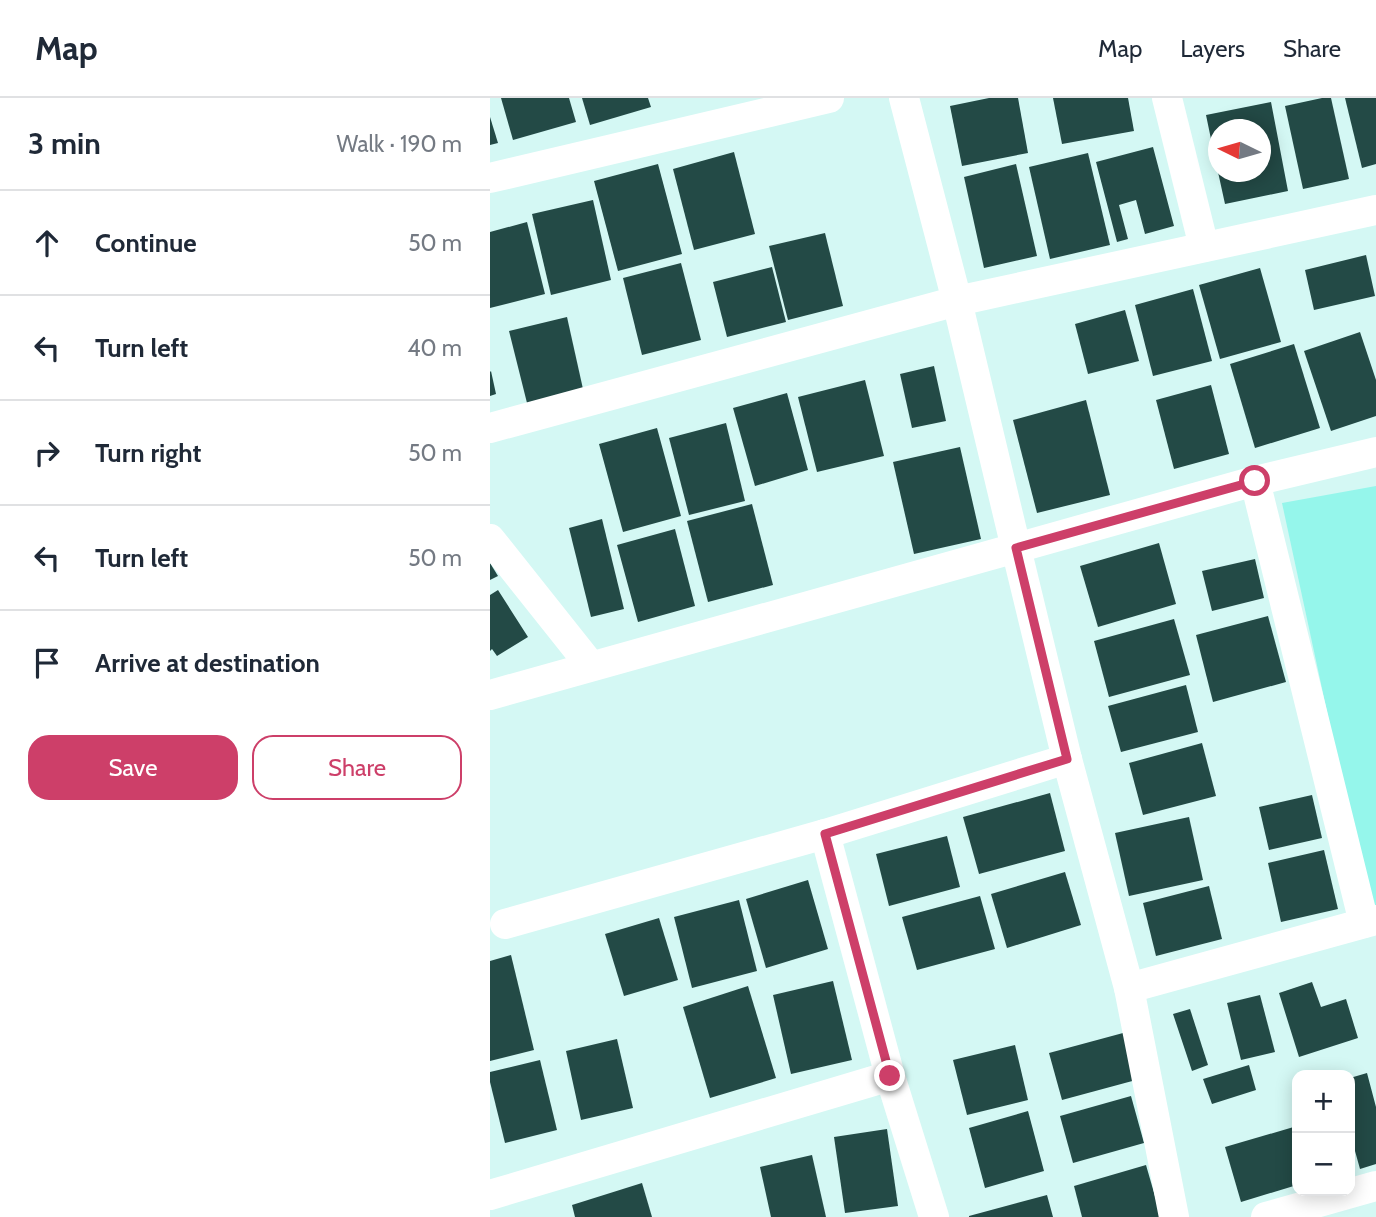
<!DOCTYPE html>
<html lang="en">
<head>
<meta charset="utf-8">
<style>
	body { margin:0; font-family:Cabin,sans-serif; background:#f6f6f7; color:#1f2937 }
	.controls { position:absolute; right:21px; bottom:21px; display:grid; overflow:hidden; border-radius:14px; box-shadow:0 4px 18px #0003 }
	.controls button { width:63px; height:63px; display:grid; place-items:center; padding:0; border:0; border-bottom:2px solid #e0e1e3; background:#fff; color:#1f2937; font:35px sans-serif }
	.compass { position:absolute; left:718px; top:21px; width:63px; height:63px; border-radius:50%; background:#fff; box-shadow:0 4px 18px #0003; rotate:275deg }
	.stop { position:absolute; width:21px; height:21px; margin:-16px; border:5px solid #cd3f69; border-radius:50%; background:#fff }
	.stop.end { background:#cd3f69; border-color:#fff; box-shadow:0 2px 7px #0008 }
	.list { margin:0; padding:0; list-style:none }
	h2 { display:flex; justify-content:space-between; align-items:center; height:91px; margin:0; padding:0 28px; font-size:30px }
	h2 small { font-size:23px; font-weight:400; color:#747a83 }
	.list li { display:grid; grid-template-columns:46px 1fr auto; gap:21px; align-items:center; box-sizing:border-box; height:105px; padding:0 28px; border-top:2px solid #e0e1e3 }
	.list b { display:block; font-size:26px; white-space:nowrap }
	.list em { font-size:23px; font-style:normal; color:#747a83 }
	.actions { display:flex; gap:14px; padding:21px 28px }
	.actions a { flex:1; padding:16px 0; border:2px solid #cd3f69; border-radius:21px; text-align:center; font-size:24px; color:#cd3f69 }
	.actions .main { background:#cd3f69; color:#fff }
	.icon { flex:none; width:38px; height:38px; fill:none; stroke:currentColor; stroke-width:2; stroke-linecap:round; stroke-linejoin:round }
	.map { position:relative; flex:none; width:886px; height:1119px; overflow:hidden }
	header { display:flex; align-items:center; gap:42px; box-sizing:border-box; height:98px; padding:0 35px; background:#fff; border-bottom:2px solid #e0e1e3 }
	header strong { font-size:33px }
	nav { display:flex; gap:38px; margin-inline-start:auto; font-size:24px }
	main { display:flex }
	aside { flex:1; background:#fff }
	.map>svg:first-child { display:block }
	.green { fill:#95f6eb }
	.building { fill:#234a46 }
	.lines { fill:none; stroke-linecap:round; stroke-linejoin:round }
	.street { stroke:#fff; stroke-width:30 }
	.route { stroke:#cd3f69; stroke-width:9 }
</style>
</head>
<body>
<header>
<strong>Map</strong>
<nav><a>Map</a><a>Layers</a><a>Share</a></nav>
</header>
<main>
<aside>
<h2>3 min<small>Walk · 190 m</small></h2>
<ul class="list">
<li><svg class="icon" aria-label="ahead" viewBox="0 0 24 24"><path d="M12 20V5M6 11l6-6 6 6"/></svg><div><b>Continue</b></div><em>50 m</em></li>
<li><svg class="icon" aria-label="left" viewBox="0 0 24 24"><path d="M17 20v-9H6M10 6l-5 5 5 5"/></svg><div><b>Turn left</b></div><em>40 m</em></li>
<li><svg class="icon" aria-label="right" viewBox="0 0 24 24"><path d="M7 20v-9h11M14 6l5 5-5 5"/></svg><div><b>Turn right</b></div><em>50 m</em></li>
<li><svg class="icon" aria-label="left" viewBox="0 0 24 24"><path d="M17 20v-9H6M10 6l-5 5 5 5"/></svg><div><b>Turn left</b></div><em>50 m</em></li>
<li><svg class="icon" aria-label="arrive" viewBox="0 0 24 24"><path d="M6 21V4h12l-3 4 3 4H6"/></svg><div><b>Arrive at destination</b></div></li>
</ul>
<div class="actions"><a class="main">Save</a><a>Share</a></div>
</aside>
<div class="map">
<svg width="886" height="1119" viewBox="0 0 886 1119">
	<rect width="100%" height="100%" fill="#d4f8f4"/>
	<polygon class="green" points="886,388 886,811 880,813 792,405"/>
	<g class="building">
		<polygon points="11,0 79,0 86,24 23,42"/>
		<polygon points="92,0 158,0 161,9 100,27"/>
		<polygon points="499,0 528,0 538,55 472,68 460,8"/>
		<polygon points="563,0 638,0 644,33 572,46"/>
		<polygon points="832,0 841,0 859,81 813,91 795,8"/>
		<polygon points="855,0 886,0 886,66 872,70"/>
		<polygon points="781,4 798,93 735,106 728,74 771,74 771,32 729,32 727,70 716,17"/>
		<polygon points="0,19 8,45 0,47"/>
		<polygon points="663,49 684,128 655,136 646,102 629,107 638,141 627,144 606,64"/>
		<polygon points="244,54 265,136 204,152 183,71"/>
		<polygon points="598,55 620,147 560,161 539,69"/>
		<polygon points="168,66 192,156 128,173 104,83"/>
		<polygon points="526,66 547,158 494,170 474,79"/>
		<polygon points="103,102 121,182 61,197 42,116"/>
		<polygon points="37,124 55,196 0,210 0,134"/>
		<polygon points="335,135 353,208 298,222 279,148"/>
		<polygon points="876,157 885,198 824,212 815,172"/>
		<polygon points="191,165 211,242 152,257 133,180"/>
		<polygon points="282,169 296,224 237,239 223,184"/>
		<polygon points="770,170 791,244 730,261 709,187"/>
		<polygon points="703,191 722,263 663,278 645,207"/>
		<polygon points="635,212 649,263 598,276 585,226"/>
		<polygon points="77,219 93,291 37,305 19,233"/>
		<polygon points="870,234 886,282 886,318 841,333 814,253"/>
		<polygon points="804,246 830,330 765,350 740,266"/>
		<polygon points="444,268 456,323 422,330 410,276"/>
		<polygon points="1,273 6,296 0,298 0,274"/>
		<polygon points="375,282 394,358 327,374 308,299"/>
		<polygon points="721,287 739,356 684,371 666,302"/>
		<polygon points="297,295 318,372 265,388 243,310"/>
		<polygon points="596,302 620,397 547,415 523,322"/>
		<polygon points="236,325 255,403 199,417 179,340"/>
		<polygon points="167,330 191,418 133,434 109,346"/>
		<polygon points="470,349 491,441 424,456 403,364"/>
		<polygon points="262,406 283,487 218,504 197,423"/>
		<polygon points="112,421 134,511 101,519 79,430"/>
		<polygon points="185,431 205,508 148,524 127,447"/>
		<polygon points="669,445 686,506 608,529 590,468"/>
		<polygon points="765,461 774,500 722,513 712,473"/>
		<polygon points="0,465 8,478 0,482"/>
		<polygon points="8,492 38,539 7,558 2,551 0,553 0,497"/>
		<polygon points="778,518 796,584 723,604 706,537"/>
		<polygon points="684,521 700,577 619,599 604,543"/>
		<polygon points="696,587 708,634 631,654 618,608"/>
		<polygon points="712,645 726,698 653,717 639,665"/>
		<polygon points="560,695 575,753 489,776 473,719"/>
		<polygon points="822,697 832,740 779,752 769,709"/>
		<polygon points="699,719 713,782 639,798 625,735"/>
		<polygon points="457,738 470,789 399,808 386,756"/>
		<polygon points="834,752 848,811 791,824 778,765"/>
		<polygon points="575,774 591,827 517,850 501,796"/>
		<polygon points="318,782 338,851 276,870 256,801"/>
		<polygon points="719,788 732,841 666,858 653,805"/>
		<polygon points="490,798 505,851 427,872 412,819"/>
		<polygon points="249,802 267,873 202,890 184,819"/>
		<polygon points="169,820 188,882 134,898 115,836"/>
		<polygon points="21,857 44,952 0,963 0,863"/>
		<polygon points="343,883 362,962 301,976 283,897"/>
		<polygon points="822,884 831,909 856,901 868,940 809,959 789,895"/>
		<polygon points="258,888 286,980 220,1000 193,909"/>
		<polygon points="770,897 785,954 751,962 737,905"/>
		<polygon points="700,911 718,967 702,973 683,916"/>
		<polygon points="633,935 646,982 572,1002 559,955"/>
		<polygon points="127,941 143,1010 91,1022 76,953"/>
		<polygon points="525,947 538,1002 477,1017 463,962"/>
		<polygon points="50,962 67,1032 15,1045 0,984 0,974"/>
		<polygon points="759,967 766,992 722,1006 713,981"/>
		<polygon points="877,975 886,1009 886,1066 870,1071 865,1053 860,1054 860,980"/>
		<polygon points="641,998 654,1045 583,1065 570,1018"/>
		<polygon points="538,1013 554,1073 495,1090 479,1030"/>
		<polygon points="807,1028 807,1087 751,1104 735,1049"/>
		<polygon points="397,1031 408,1108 355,1115 344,1039"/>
		<polygon points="322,1057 336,1119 281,1119 270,1069"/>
		<polygon points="656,1067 671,1119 592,1119 584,1088"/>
		<polygon points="152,1085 162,1119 85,1119 82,1107"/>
		<polygon points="557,1097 563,1119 479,1119 479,1118"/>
	</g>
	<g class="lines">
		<g class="street">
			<polyline points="677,0 714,149"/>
			<polyline points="0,80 339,0"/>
			<polyline points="0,330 467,203 886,112"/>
			<polyline points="765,383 874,825"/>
			<polyline points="0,441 101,568"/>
			<polyline points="0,597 526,450 467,203 414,0"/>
			<polyline points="335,736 400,978 444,1119"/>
			<polyline points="15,826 335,736 577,661"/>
			<polyline points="639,890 886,822"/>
			<polyline points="0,1097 400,978"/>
			<polyline points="684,1119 639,890 577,661 526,450 765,383 886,354"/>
			<polyline points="776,1119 886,1088"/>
		</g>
	</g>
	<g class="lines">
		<polyline class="route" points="400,978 335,736 577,661 526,450 765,383"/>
	</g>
</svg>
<div class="controls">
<button>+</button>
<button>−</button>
</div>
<svg class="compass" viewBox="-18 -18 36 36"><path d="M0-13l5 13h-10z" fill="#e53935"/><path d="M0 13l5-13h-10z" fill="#747a83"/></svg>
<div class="stop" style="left:765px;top:383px"></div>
<div class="stop end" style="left:400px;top:978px"></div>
</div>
</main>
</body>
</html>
